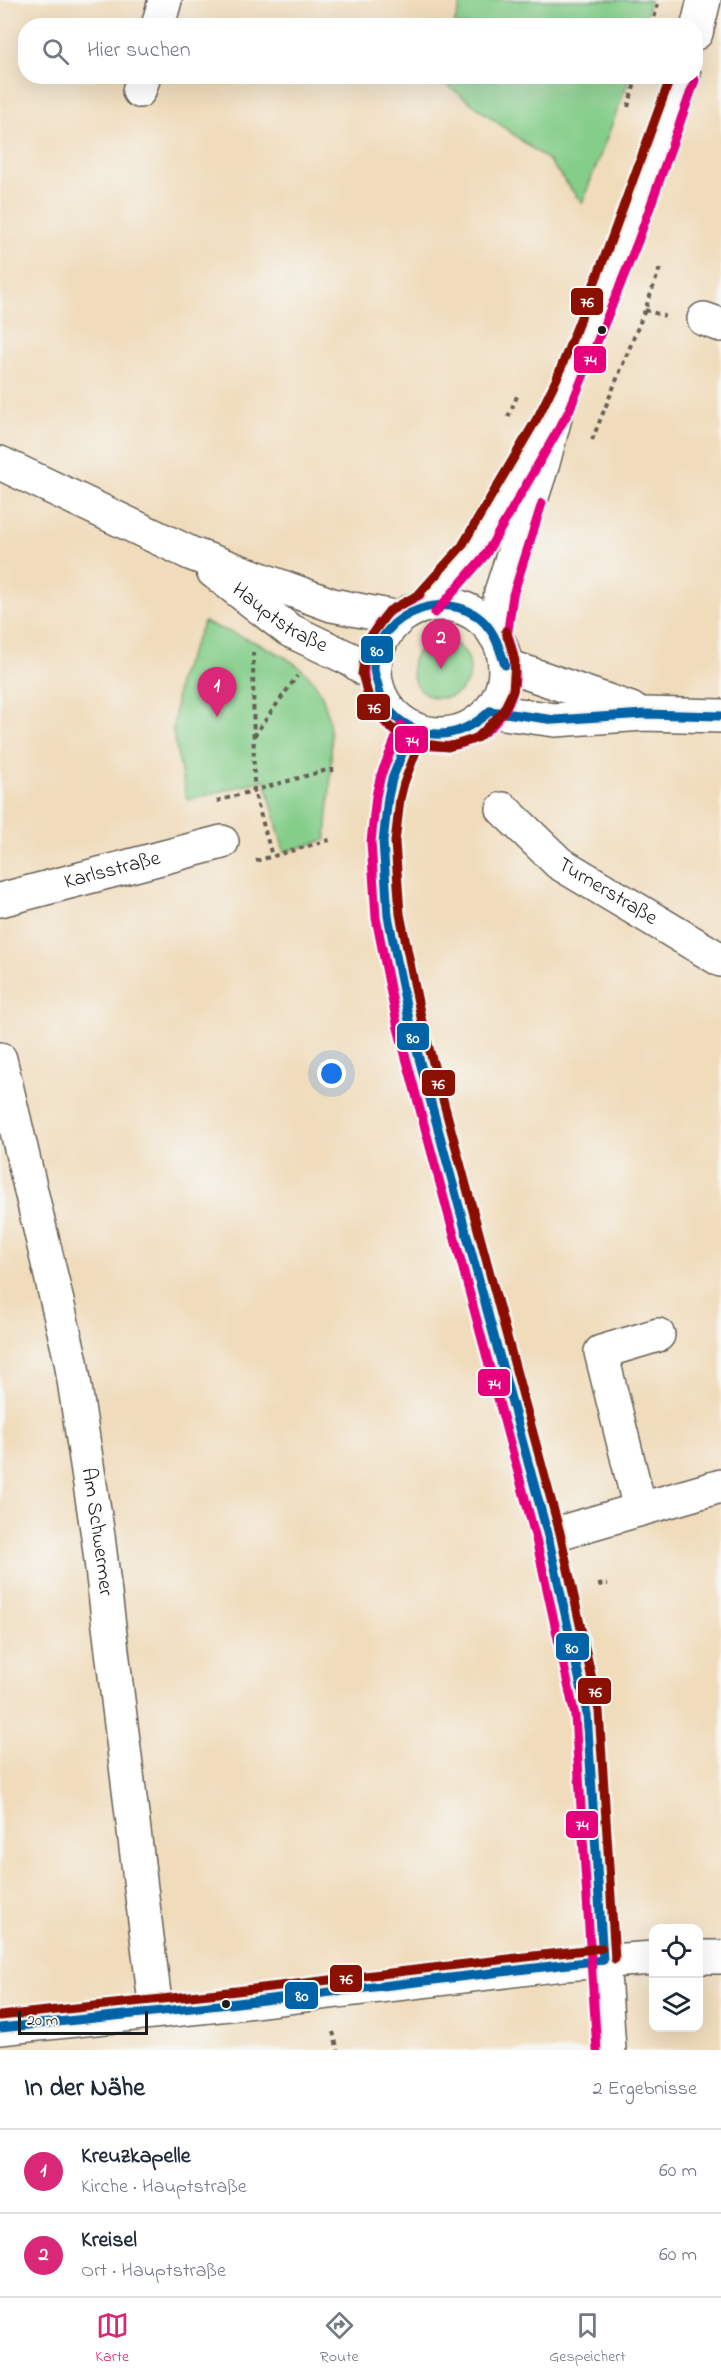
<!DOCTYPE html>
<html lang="de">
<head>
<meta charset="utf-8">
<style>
	body { margin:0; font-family:"Indie Flower",sans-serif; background:#f2f2f3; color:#1f2937 }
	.controls { position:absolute; right:18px; bottom:18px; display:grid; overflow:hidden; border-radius:12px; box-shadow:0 6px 24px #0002 }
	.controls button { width:54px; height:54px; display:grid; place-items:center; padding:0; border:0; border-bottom:2px solid #e0e1e3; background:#fff; color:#1f2937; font:30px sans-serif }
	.scale { position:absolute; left:18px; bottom:15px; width:130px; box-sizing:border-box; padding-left:6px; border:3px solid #1c1c1c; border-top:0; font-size:16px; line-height:21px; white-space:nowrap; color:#1c1c1c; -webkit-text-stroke:4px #f6f6f2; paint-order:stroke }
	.you { position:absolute; left:332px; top:1074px; width:21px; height:21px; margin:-15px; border:4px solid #fff; border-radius:50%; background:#1a73e8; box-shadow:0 0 0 9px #1a73e833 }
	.badge { display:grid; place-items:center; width:39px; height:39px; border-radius:50%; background:#db2777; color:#fff; font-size:20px; font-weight:700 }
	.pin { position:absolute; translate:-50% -50px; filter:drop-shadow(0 2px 3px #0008) }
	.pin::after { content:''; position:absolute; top:32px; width:21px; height:18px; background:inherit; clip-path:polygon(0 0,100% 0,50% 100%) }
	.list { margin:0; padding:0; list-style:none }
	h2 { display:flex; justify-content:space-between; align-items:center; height:78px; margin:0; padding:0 24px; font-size:26px }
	h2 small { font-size:20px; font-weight:400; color:#747a83 }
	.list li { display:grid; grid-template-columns:39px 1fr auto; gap:18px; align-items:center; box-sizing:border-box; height:84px; padding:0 24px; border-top:2px solid #e0e1e3 }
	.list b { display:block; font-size:22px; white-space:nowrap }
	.list p { margin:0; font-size:20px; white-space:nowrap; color:#747a83 }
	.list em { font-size:20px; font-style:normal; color:#747a83 }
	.icon { flex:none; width:33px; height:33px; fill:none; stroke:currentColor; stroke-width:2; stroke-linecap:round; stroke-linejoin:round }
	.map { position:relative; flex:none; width:721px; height:2050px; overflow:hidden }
	.search { position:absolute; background:#fff; box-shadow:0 6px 24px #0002; left:18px; right:18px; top:18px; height:66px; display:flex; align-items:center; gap:15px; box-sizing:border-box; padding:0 21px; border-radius:24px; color:#747a83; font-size:22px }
	.sheet { height:246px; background:#fff }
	nav { display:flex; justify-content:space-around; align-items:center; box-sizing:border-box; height:84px; border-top:2px solid #e0e1e3; background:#fff; font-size:16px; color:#747a83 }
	nav a { display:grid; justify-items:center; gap:3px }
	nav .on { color:#db2777 }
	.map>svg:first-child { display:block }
	.green { fill:#85ce8a; stroke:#507553; stroke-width:1.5 }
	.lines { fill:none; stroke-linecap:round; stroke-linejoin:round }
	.minor-casing { stroke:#665f54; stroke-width:36 }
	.path { stroke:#665f54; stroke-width:4; stroke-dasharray:4.5 4.5; stroke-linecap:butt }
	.minor { stroke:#fff; stroke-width:33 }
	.bus-1-casing { stroke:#f6f6f2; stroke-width:14 }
	.bus-2-casing { stroke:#f6f6f2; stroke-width:14 }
	.bus-3-casing { stroke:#f6f6f2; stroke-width:14 }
	.bus-1 { stroke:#0062a7; stroke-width:9 }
	.bus-2 { stroke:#e6007e; stroke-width:9 }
	.bus-3 { stroke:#8a1002; stroke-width:9 }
	.bus-dot { fill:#1c1c1c; stroke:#f6f6f2; stroke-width:2 }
	.labels { text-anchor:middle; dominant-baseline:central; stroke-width:6; stroke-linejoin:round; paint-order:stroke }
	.street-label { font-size:21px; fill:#1c1c1c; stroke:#f6f6f2 }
	.line-badge { stroke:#f6f6f2; stroke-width:2 }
	.badge-label { font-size:16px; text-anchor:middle; font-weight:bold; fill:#fff }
</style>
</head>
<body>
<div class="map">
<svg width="721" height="2050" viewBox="0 0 721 2050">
	<rect width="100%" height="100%" fill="#f6f6f2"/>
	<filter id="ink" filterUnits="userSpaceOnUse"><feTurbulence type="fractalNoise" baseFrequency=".0167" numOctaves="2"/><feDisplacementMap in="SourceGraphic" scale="12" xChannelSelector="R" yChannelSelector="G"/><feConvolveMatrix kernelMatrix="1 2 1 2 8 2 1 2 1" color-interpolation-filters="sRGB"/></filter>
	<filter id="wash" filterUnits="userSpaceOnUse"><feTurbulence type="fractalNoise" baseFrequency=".008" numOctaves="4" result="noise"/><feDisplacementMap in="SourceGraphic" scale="24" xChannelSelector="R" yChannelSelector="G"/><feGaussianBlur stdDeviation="1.35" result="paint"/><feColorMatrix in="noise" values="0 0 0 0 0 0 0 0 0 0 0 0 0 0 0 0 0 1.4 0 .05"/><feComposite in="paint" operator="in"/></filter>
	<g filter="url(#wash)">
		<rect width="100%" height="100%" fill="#f0dcbb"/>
		<g class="green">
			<polygon points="462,0 650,0 644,25 454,25"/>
			<polygon points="440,76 630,77 582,203 549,161 439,79"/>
			<path d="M204 622C238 636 283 649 309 676 344 712 328 794 326 840L284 852 265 780 187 800 173 733 178 681Z"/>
			<circle cx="441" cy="669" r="29"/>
		</g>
	</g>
	<g filter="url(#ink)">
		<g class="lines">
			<defs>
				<g id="minor">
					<polyline points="158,26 165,0"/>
					<polyline points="696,33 704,0"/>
					<polyline points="139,91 144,76"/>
					<polyline points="704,319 721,325"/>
					<polyline points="0,463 192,554 332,605 399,618"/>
					<path id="s1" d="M213 571 289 630 352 660 374 676"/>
					<circle cx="440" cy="669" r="65"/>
					<polyline points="426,605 476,547 533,449"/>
					<polyline points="495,635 501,592 543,463 558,406 627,236 684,76"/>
					<polyline points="505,665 631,709"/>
					<polyline points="490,711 555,720 644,714 721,716"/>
					<polyline points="412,729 392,779 388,797 383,842 388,916 410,1025 548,1536 587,1714 609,2050"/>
					<path id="s2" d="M503 809 559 863 721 960"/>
					<path id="s3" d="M0 900 222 842"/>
					<path id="s4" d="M0 1059 71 1361 98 1536 156 2011"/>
					<polyline points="640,1509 601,1352 658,1335"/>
					<polyline points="548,1536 721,1486"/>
					<polyline points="698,1957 721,1957"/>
					<polyline points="0,2028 229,2004 563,1964 654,1958"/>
				</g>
			</defs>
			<use href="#minor" class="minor-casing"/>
			<g class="path">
				<polyline points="652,26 659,0"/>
				<polyline points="628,107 637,76"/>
				<polyline points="645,310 665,316"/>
				<polyline points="508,417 518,394"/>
				<polyline points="592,440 645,310 661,265"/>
				<polyline points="253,652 254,791 272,856"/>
				<polyline points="254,736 297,676"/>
				<polyline points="217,801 327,770 337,770"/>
				<polyline points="256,861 333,839"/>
				<polyline points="598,1585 608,1584"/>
				<polyline points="333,2032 338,2050"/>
			</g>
			<use href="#minor" class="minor"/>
			<defs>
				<g id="bus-1">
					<path d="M490 711C469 730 443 741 415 729 398 722 384 708 379 690 378 683 374 675 374 668 373 611 458 581 491 631 498 641 501 654 505 665"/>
					<polyline points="490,711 555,720 644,714 721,716"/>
					<polyline points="412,729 392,779 388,797 383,842 388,916 410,1025 548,1536 587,1714 603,1960"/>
					<polyline points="0,2028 229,2004 603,1960"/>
				</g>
				<g id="bus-2">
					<path d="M420 595C411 600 401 604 392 610 380 619 371 634 367 648 344 731 452 784 502 714 521 688 517 658 506 630"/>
					<polyline points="435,613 486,554 569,411 638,241 695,80"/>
					<polyline points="507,637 513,595 542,503"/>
					<polyline points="401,725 381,775 376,796 371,842 376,918 398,1028 536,1539 575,1716 597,2050"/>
				</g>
				<g id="bus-3">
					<polyline points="506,631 515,661 513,691 502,713 477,738 448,747 417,743 390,727 371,704 362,674 367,641 389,611 418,595 462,546 539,415 557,378 607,251 671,76"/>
					<polyline points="423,733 404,783 400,799 395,842 400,914 422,1022 560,1533 599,1711 615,1959"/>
					<polyline points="0,2016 228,1992 602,1948"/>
				</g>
			</defs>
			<use href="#bus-1" class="bus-1-casing"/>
			<use href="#bus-2" class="bus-2-casing"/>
			<use href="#bus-3" class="bus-3-casing"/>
			<use href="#bus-1" class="bus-1"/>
			<use href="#bus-2" class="bus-2"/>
			<use href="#bus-3" class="bus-3"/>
		</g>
	</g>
	<g class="bus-dot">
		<circle cx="602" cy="330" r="5"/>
		<circle cx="226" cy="2004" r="5"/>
	</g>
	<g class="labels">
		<g class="street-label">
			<text stroke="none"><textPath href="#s1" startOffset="82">Hauptstraße</textPath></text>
			<text stroke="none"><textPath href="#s3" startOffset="116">Karlsstraße</textPath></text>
			<text stroke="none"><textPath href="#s2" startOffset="134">Turnerstraße</textPath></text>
			<text stroke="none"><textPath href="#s4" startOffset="483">Am Schwermer</textPath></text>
		</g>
	</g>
	<g class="line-badge">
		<rect x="570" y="287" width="34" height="29" rx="6" fill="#8a1002"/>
		<rect x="573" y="345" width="34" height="29" rx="6" fill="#e6007e"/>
		<rect x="360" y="635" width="34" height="29" rx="6" fill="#0062a7"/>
		<rect x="356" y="693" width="35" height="28" rx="6" fill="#8a1002"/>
		<rect x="394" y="725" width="35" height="29" rx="6" fill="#e6007e"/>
		<rect x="396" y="1022" width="34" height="29" rx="6" fill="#0062a7"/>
		<rect x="421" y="1069" width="35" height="28" rx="6" fill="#8a1002"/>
		<rect x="477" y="1368" width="34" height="29" rx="6" fill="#e6007e"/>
		<rect x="555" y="1632" width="35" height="29" rx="6" fill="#0062a7"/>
		<rect x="577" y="1677" width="35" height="28" rx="6" fill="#8a1002"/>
		<rect x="565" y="1810" width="34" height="29" rx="6" fill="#e6007e"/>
		<rect x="329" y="1964" width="34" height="29" rx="6" fill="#8a1002"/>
		<rect x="284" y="1981" width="35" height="29" rx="6" fill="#0062a7"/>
	</g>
	<g class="badge-label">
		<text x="587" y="307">76</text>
		<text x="590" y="365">74</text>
		<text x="377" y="656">80</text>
		<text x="374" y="713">76</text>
		<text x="412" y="746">74</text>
		<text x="413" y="1043">80</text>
		<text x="438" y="1089">76</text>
		<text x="494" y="1389">74</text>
		<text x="572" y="1653">80</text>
		<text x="595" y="1697">76</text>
		<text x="582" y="1830">74</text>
		<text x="346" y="1984">76</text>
		<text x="302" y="2001">80</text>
	</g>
</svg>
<div class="controls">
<button><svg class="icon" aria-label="locate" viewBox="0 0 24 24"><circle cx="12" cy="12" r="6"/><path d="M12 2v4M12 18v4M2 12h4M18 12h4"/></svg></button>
<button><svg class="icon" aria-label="layers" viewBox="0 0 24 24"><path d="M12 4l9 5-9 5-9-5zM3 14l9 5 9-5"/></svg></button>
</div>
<div class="scale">20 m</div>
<div class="you"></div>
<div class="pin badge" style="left:217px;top:717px">1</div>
<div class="pin badge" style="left:441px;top:669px">2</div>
<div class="search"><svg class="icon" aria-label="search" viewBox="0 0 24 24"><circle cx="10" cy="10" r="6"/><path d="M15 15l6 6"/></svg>Hier suchen</div>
</div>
<section class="sheet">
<h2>In der Nähe<small>2 Ergebnisse</small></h2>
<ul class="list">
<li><span class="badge">1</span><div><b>Kreuzkapelle</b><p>Kirche · Hauptstraße</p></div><em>60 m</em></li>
<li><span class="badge">2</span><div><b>Kreisel</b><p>Ort · Hauptstraße</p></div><em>60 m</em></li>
</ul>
</section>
<nav>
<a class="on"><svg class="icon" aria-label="map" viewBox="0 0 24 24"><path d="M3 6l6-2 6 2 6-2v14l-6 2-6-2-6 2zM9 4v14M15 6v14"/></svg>Karte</a>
<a><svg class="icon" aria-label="directions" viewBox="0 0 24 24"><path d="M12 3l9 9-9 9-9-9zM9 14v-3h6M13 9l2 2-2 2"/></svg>Route</a>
<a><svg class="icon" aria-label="saved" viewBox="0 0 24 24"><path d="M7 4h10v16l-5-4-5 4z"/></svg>Gespeichert</a>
</nav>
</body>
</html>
